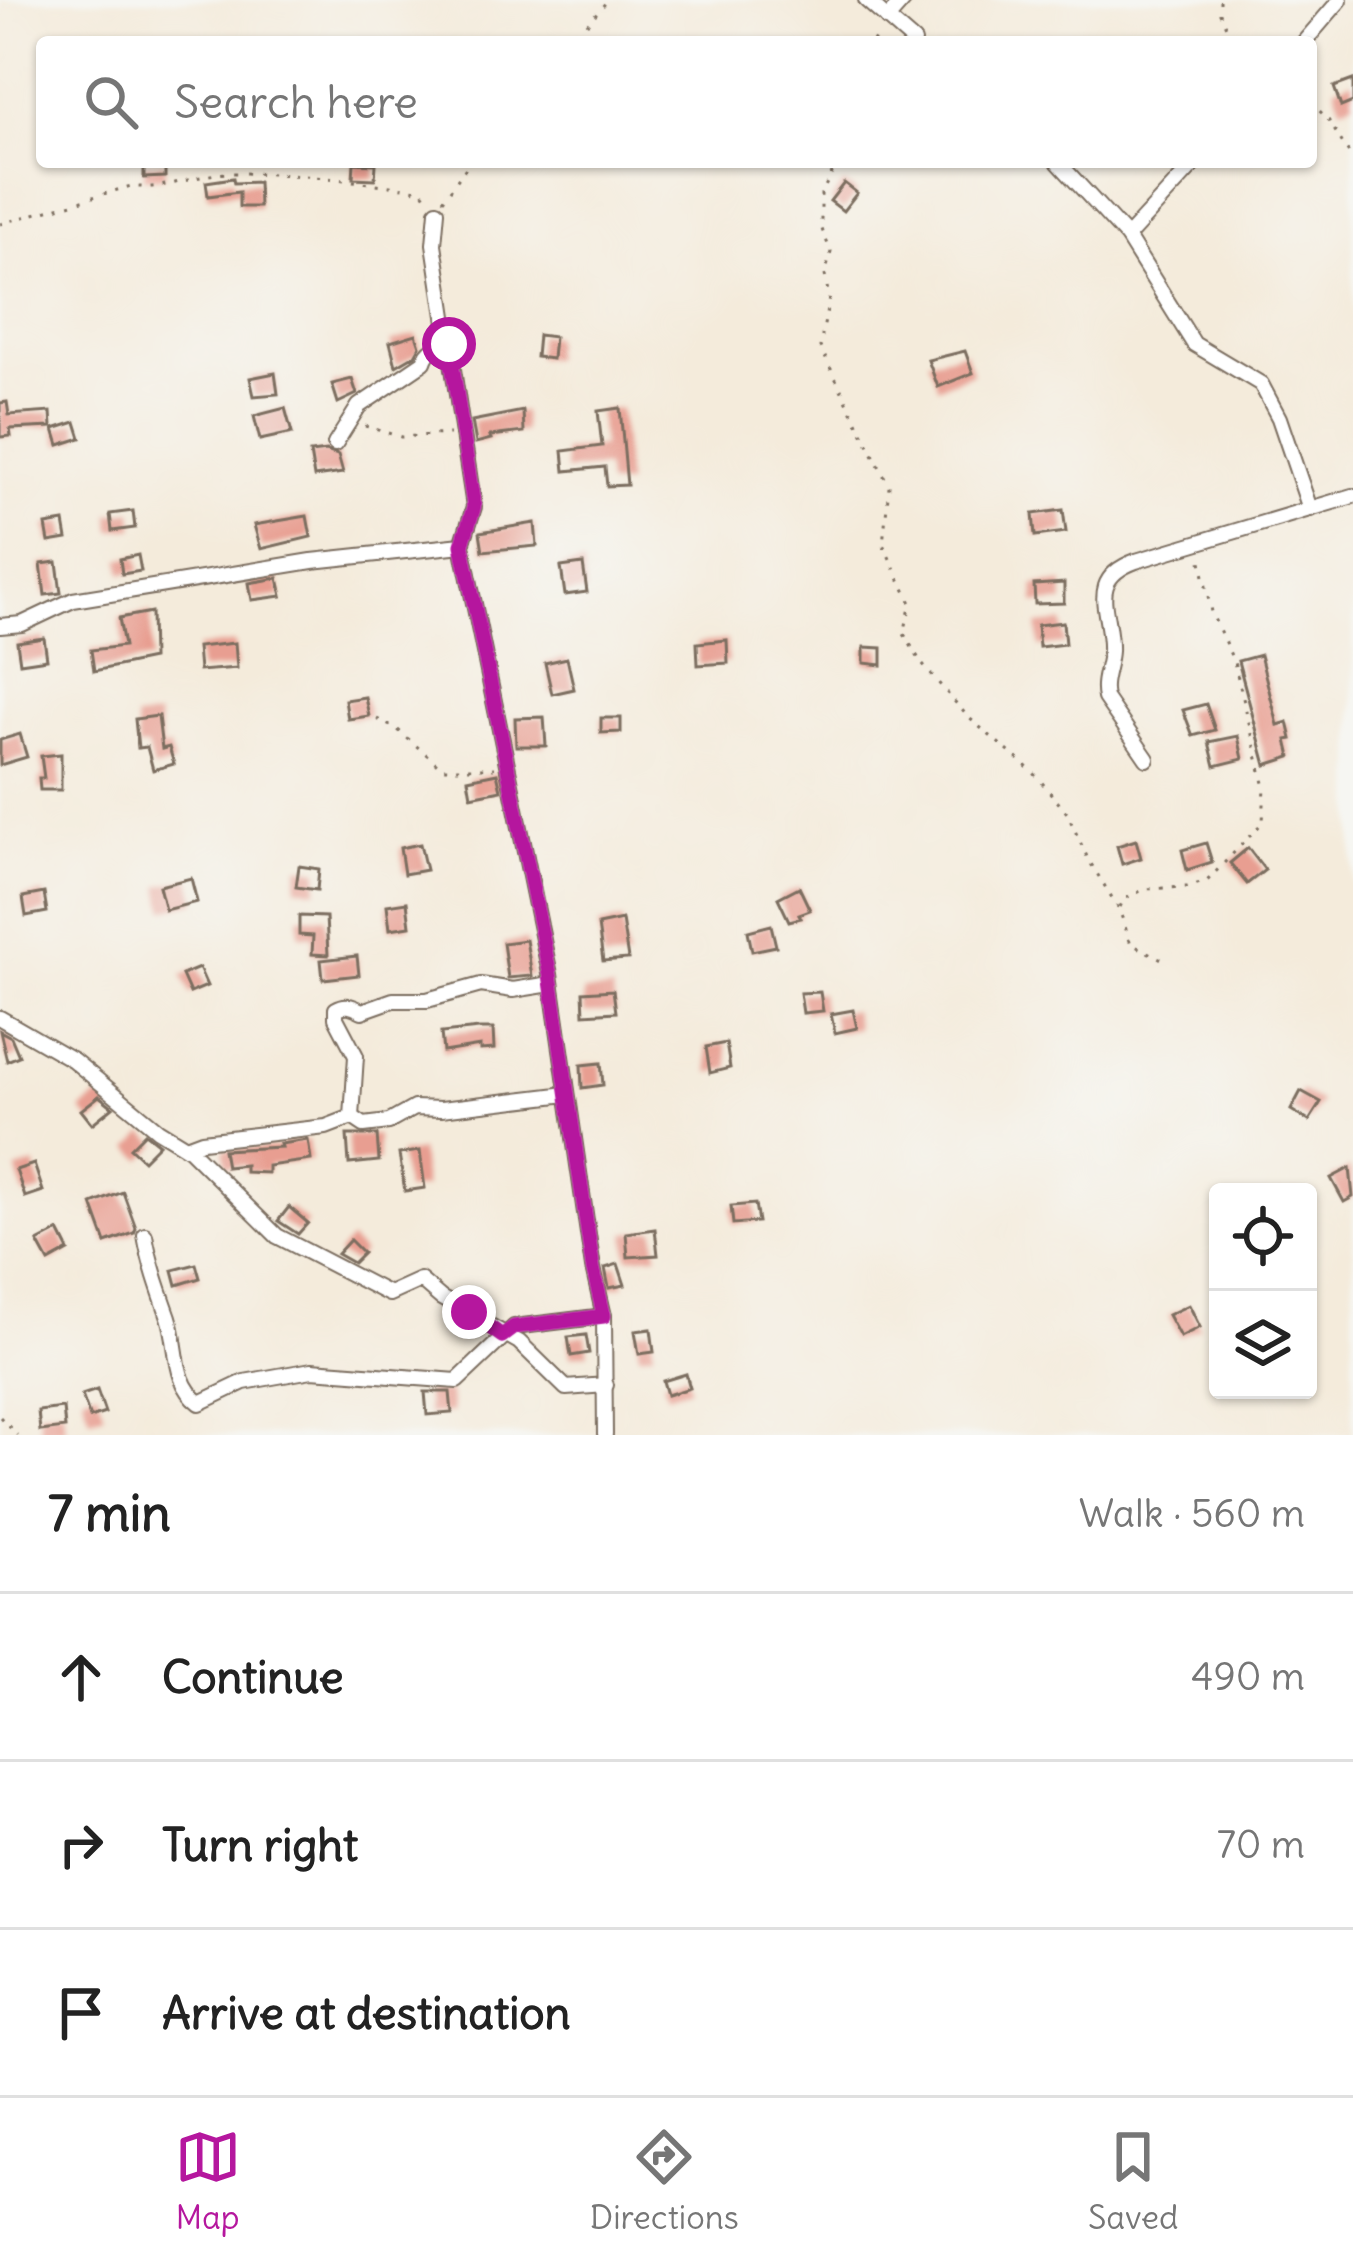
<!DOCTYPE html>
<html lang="en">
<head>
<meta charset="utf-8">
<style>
	body { margin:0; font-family:Delius,sans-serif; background:#f2f2f2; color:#222 }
	.controls { position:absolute; right:36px; bottom:36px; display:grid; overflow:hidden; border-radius:12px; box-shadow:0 3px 9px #0004 }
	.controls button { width:108px; height:108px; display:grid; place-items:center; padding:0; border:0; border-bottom:3px solid #e0e0e0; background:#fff; color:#222; font:60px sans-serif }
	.stop { position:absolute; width:36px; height:36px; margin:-27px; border:9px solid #b5179e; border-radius:50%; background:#fff }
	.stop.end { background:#b5179e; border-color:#fff; box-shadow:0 3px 12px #0008 }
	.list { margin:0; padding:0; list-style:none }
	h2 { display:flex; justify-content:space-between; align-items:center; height:156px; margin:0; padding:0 48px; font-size:51px }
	h2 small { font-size:39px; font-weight:400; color:#767676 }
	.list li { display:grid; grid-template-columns:78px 1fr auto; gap:36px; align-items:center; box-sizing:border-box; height:168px; padding:0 48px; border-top:3px solid #e0e0e0 }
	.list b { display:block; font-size:45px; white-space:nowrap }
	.list em { font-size:39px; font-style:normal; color:#767676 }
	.icon { flex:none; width:66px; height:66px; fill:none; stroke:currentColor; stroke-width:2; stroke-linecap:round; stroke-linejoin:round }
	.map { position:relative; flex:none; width:1353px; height:1435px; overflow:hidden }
	.search { position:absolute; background:#fff; box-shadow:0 3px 9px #0004; left:36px; right:36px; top:36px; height:132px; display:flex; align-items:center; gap:30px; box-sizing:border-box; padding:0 42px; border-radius:12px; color:#767676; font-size:45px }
	.sheet { height:660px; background:#fff }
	nav { display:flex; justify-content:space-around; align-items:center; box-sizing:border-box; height:168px; border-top:3px solid #e0e0e0; background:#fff; font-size:33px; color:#767676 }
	nav a { display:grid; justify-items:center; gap:6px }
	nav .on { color:#b5179e }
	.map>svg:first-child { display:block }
	.building { fill:#e89e91 }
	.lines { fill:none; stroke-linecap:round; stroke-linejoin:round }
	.street-casing { stroke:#7c6e60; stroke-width:18 }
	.path { stroke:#7c6e60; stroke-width:3; stroke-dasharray:3 9; stroke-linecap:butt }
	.street { stroke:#fff; stroke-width:14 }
	.route { stroke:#b5179e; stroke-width:15 }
</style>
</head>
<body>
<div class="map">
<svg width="1353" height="1435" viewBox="0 0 1353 1435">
	<rect width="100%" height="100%" fill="#f6f6f2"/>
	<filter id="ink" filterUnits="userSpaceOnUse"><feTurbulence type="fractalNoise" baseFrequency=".00833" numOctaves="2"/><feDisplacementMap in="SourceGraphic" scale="24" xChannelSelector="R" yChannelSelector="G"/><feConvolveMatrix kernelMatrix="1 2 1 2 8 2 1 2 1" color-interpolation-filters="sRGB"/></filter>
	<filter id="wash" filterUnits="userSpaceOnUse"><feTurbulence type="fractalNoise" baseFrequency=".004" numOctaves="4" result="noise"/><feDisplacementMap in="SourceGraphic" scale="48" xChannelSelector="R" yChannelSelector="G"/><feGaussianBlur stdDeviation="2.7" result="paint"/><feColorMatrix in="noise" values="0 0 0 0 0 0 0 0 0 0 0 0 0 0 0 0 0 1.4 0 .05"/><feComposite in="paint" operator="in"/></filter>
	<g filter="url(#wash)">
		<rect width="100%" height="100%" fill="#f4ebdb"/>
		<g id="blocks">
			<g class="building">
				<polygon points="1353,80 1353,102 1341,107 1334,87"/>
				<polygon points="165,163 165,177 144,178 144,164"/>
				<polygon points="354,163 376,164 375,179 353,178"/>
				<polygon points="233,178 234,183 258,182 259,207 239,207 239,192 208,196 206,182"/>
				<polygon points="844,183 857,193 843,211 830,201"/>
				<polygon points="416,334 420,346 415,355 396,366 390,342"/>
				<polygon points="538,335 554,337 552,359 536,357"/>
				<polygon points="965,351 973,373 938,387 928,360"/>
				<polygon points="275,373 278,394 254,396 250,378"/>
				<polygon points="352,379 357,394 338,403 332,384"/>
				<polygon points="7,402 9,415 51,412 52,427 10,429 11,436 0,437 0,403"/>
				<polygon points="285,408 292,433 260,440 254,416"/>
				<polygon points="620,408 627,485 607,486 605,467 565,471 563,451 602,446 598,411"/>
				<polygon points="523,411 524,432 490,436 491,439 476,443 472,421"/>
				<polygon points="76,422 81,438 59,445 54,429"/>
				<polygon points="326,451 338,455 343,473 314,477 310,453"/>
				<polygon points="1063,510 1066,532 1035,536 1033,514"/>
				<polygon points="133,511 135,528 112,531 110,514"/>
				<polygon points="307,516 311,537 261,549 254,525"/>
				<polygon points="64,522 67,539 49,542 46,525"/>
				<polygon points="535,523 537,546 483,551 480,532"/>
				<polygon points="138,555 141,571 122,574 120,559"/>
				<polygon points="57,562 61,593 45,595 41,564"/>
				<polygon points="583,564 587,592 565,595 561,567"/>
				<polygon points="278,578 282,596 252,600 249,583"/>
				<polygon points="1064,583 1064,603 1035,604 1034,585"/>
				<polygon points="151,612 152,659 94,671 91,650 124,646 119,618"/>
				<polygon points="1063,622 1065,644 1039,647 1037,625"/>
				<polygon points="44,638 47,659 20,663 17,642"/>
				<polygon points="727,640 728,663 698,665 697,643"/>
				<polygon points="235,643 237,668 199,671 197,647"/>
				<polygon points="864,647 882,648 882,665 864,663"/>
				<polygon points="1260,655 1278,725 1288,722 1292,739 1287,740 1291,757 1266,765 1238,661"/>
				<polygon points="567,658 574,689 552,694 545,663"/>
				<polygon points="365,697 369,716 348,719 345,700"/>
				<polygon points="1206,704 1215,730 1193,736 1183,710"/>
				<polygon points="158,716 162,749 169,747 174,764 153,770 147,747 138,748 135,719"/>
				<polygon points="544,717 546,746 516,746 515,718"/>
				<polygon points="601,718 621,718 621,732 601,733"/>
				<polygon points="20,734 27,757 0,765 0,740"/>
				<polygon points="1238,736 1243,759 1215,766 1209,742"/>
				<polygon points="61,754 61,790 40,790 39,778 44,778 41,756"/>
				<polygon points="497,773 501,790 471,796 468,779"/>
				<polygon points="1136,840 1141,858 1122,864 1117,846"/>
				<polygon points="1206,843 1212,862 1187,870 1182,850"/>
				<polygon points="420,844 426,870 404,874 400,848"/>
				<polygon points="1248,848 1265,870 1247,884 1230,863"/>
				<polygon points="299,866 319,869 317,890 296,887"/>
				<polygon points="191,878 197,902 165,910 159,886"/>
				<polygon points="799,887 810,910 799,914 801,918 789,921 778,898"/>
				<polygon points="44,893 47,912 26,916 23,897"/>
				<polygon points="407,902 410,926 390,929 387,905"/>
				<polygon points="299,916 326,917 328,955 312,954 313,936 299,935"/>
				<polygon points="622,920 628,959 603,961 598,925"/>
				<polygon points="771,925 776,946 752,951 748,931"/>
				<polygon points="526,940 532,976 508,978 503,943"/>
				<polygon points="357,956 359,975 323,979 321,960"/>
				<polygon points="199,968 207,986 190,993 182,975"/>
				<polygon points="613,990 616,1012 584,1014 583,992"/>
				<polygon points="820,992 823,1011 803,1013 800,993"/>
				<polygon points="853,1010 857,1028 835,1033 831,1014"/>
				<polygon points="479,1029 493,1029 494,1049 480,1050 480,1046 443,1052 441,1033"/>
				<polygon points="0,1031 11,1037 19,1056 7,1061"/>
				<polygon points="726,1043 730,1068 710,1073 706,1047"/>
				<polygon points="601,1063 603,1085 582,1088 581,1065"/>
				<polygon points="1301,1091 1321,1102 1309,1121 1291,1110"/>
				<polygon points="99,1096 113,1107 92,1124 81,1110"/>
				<polygon points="145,1133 159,1144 143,1160 130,1148"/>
				<polygon points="347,1135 377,1135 379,1161 349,1164"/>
				<polygon points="308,1140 311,1160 268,1166 268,1173 245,1172 245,1165 226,1167 223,1150 281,1147 280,1144"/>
				<polygon points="420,1151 425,1188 405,1191 399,1154"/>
				<polygon points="34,1164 43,1191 25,1197 16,1170"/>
				<polygon points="1350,1168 1353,1197 1344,1202 1331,1178"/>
				<polygon points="123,1192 136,1228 134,1233 106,1243 92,1204"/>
				<polygon points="755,1204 758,1222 733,1224 731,1206"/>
				<polygon points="289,1207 308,1223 298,1234 278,1221"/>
				<polygon points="655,1229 658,1255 628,1257 626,1233"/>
				<polygon points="59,1231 69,1251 49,1262 38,1242"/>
				<polygon points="350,1240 363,1253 353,1263 337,1254"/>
				<polygon points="196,1264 200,1278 177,1285 173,1270"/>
				<polygon points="618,1264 625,1285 609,1288 605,1268"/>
				<polygon points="1189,1305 1200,1327 1180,1337 1168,1315"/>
				<polygon points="651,1329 654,1352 639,1354 635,1331"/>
				<polygon points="586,1335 589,1353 571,1356 568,1337"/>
				<polygon points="686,1374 690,1388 667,1395 663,1381"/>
				<polygon points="97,1390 105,1413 90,1418 82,1395"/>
				<polygon points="425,1392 450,1392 452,1413 427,1415"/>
				<polygon points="63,1408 65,1428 40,1431 38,1411"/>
			</g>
		</g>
	</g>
	<g filter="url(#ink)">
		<use href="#blocks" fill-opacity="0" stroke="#7c6e60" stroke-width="3"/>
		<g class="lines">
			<defs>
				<g id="street">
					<polyline points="866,0 914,42"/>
					<polyline points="887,19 904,0"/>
					<polyline points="1304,42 1340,0"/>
					<polyline points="1058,162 1127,237 1194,344 1261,384 1279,418 1310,509"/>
					<polyline points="437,211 434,244 474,507 462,545 550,974 593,1268 604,1316 605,1435"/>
					<polyline points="1127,237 1196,162"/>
					<path d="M335 444 359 406 424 362C428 349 437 346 449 344"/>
					<polyline points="0,626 22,624 73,600 312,561 462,545"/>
					<path d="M1147 759 1105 698C1101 681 1109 668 1110 651 1112 613 1084 580 1136 561L1353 496"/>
					<polyline points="0,1018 73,1060 158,1130 189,1149 277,1236 389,1294 420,1280 441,1298 519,1342 566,1388 606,1385"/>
					<path d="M352 1117 356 1056 336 1018V1009C346 1003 352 1006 362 1011L393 1000H427L481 985 513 990 551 984"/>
					<polyline points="186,1147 202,1141 326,1127 352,1117 364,1125 389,1122 414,1108 441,1109 567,1094"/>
					<path d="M145 1235C150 1264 159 1289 169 1317 179 1347 172 1382 200 1403L244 1382 312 1370 457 1381 514 1327 604 1316"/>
				</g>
			</defs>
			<use href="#street" class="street-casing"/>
			<g class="path">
				<polyline points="1220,0 1220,13 1233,42"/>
				<polyline points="571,42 608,0"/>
				<polyline points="873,42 879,32"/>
				<polyline points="1311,103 1327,118 1353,160"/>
				<polyline points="838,162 821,194 821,227 831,252 825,275 829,298 820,347 889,486 883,544 911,603 904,634 922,664 968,717 1034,773 1067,813 1088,859 1119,909 1131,944 1166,961"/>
				<polyline points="443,200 470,162"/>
				<path d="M0 224 131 186C166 192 198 172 234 173 296 173 361 181 423 191L429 200"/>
				<polyline points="365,426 401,437 449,434"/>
				<polyline points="377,719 398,730 442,768 494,768"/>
				<polyline points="1120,907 1124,899 1145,889 1187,887 1207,881 1263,822 1265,787 1234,662 1211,612 1200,556"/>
				<polyline points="0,1417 17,1435"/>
			</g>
			<use href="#street" class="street"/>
		</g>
	</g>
	<g class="lines" filter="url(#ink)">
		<polyline class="route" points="449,344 474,507 462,545 550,974 593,1268 604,1316 514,1327 502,1336 469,1312"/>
	</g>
</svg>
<div class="controls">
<button><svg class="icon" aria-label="locate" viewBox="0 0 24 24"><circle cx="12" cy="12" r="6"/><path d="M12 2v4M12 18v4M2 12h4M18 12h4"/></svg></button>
<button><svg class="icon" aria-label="layers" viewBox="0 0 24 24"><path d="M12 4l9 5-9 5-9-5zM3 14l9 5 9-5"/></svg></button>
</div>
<div class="stop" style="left:449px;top:344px"></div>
<div class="stop end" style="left:469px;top:1312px"></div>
<div class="search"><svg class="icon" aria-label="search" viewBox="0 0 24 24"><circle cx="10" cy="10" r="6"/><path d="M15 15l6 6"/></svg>Search here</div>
</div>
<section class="sheet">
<h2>7 min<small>Walk · 560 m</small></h2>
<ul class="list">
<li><svg class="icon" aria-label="ahead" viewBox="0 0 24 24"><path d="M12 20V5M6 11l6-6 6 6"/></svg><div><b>Continue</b></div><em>490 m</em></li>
<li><svg class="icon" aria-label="right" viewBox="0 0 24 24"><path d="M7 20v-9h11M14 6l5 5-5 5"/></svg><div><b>Turn right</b></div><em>70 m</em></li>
<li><svg class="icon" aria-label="arrive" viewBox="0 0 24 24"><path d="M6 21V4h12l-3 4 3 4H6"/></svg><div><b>Arrive at destination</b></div></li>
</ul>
</section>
<nav>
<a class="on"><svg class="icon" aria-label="map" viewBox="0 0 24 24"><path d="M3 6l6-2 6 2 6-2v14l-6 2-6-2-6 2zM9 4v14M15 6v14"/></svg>Map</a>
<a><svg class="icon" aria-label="directions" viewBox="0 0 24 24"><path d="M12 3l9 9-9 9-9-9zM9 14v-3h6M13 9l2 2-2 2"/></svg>Directions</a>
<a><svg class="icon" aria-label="saved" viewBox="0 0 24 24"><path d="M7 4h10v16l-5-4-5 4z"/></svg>Saved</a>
</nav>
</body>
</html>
